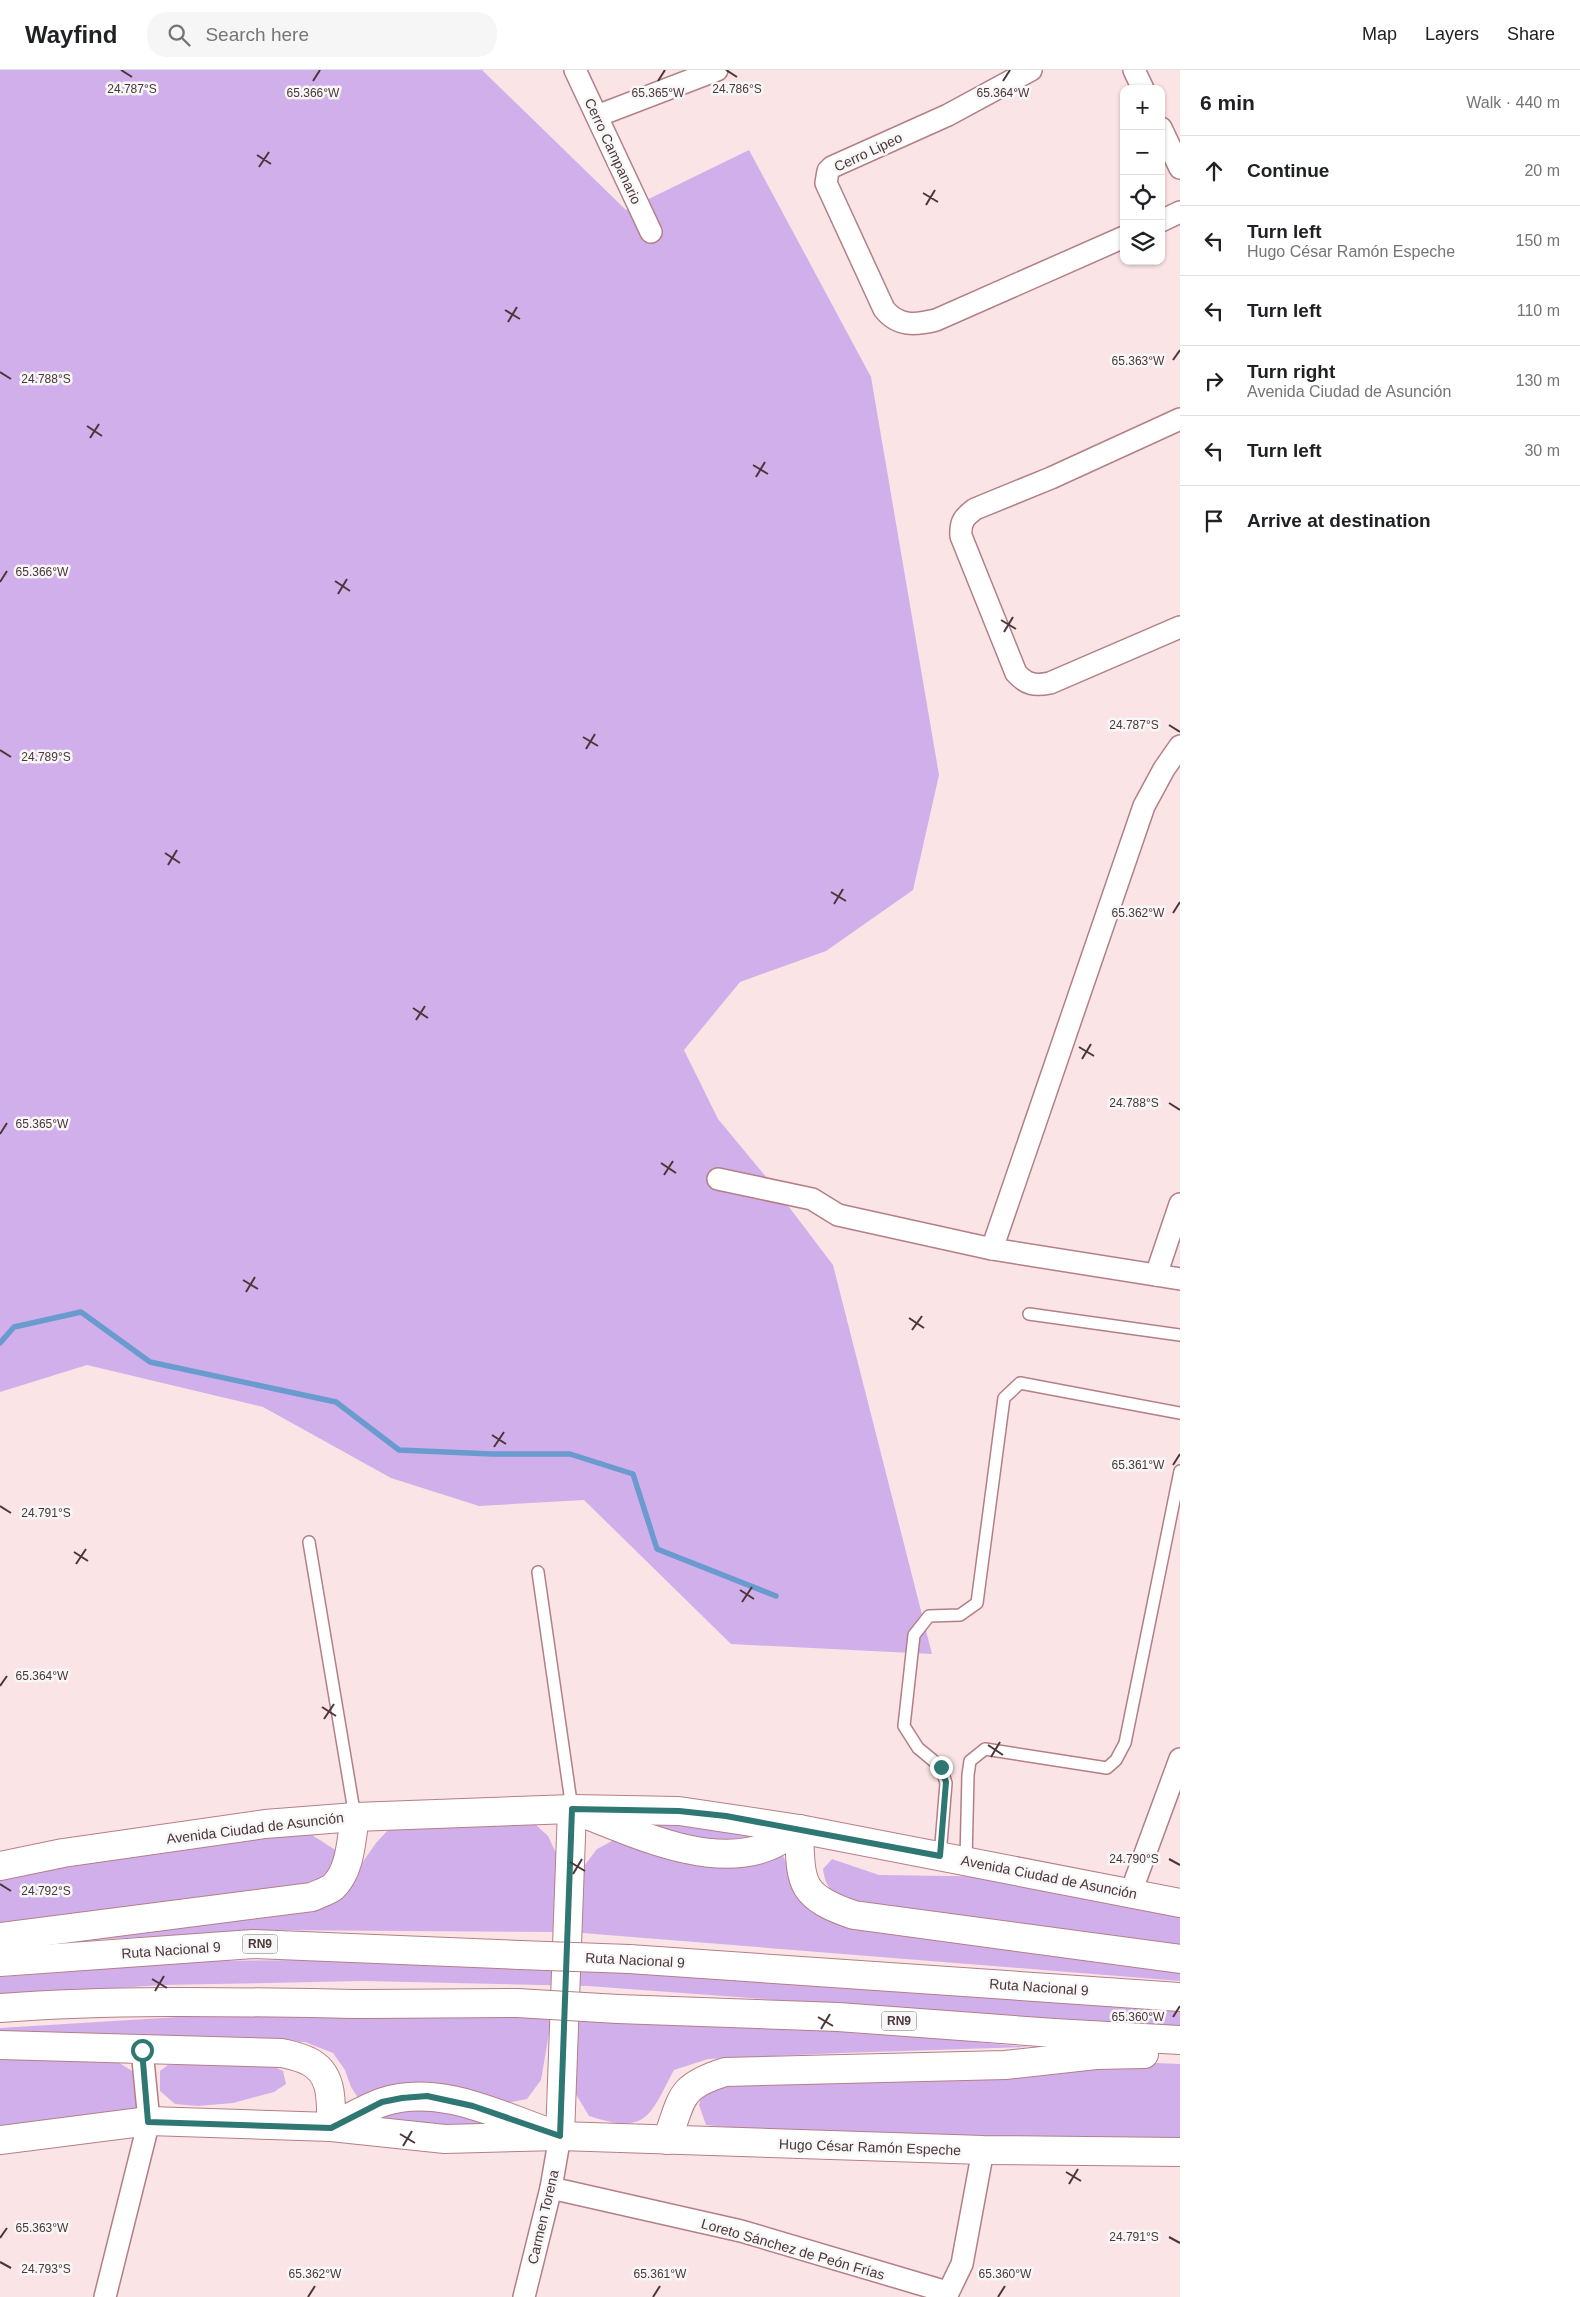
<!DOCTYPE html>
<html lang="en">
<head>
<meta charset="utf-8">
<style>
	body { margin:0; font-family:Arial,sans-serif; background:#f6f6f6; color:#202124 }
	.controls { position:absolute; right:15px; top:15px; display:grid; overflow:hidden; border-radius:10px; box-shadow:0 1px 4px #0004 }
	.controls button { width:45px; height:45px; display:grid; place-items:center; padding:0; border:0; border-bottom:1px solid #e0e0e0; background:#fff; color:#202124; font:25px sans-serif }
	.stop { position:absolute; width:15px; height:15px; margin:-11px; border:4px solid #2e7773; border-radius:50%; background:#fff }
	.stop.end { background:#2e7773; border-color:#fff; box-shadow:0 1px 5px #0008 }
	.list { margin:0; padding:0; list-style:none }
	h2 { display:flex; justify-content:space-between; align-items:center; height:65px; margin:0; padding:0 20px; font-size:21px }
	h2 small { font-size:16px; font-weight:400; color:#757577 }
	.list li { display:grid; grid-template-columns:32px 1fr auto; gap:15px; align-items:center; box-sizing:border-box; height:70px; padding:0 20px; border-top:1px solid #e0e0e0 }
	.list b { display:block; font-size:19px; white-space:nowrap }
	.list p { margin:0; font-size:16px; white-space:nowrap; color:#757577 }
	.list em { font-size:16px; font-style:normal; color:#757577 }
	.icon { flex:none; width:28px; height:28px; fill:none; stroke:currentColor; stroke-width:2; stroke-linecap:round; stroke-linejoin:round }
	.map { position:relative; flex:none; width:1180px; height:2227px; overflow:hidden }
	header { display:flex; align-items:center; gap:30px; box-sizing:border-box; height:70px; padding:0 25px; background:#fff; border-bottom:1px solid #e0e0e0 }
	header strong { font-size:24px }
	nav { display:flex; gap:28px; margin-inline-start:auto; font-size:18px }
	.search { width:350px; height:45px; background:#f6f6f6; display:flex; align-items:center; gap:12px; box-sizing:border-box; padding:0 18px; border-radius:20px; color:#757577; font-size:19px }
	main { display:flex }
	aside { flex:1; background:#fff }
	.map>svg:first-child { display:block }
	.green { fill:#d1afeb }
	.lines { fill:none; stroke-linecap:round; stroke-linejoin:round }
	.stream { stroke:#6a9bce; stroke-width:5.5 }
	.service-casing { stroke:#b37f86; stroke-width:14 }
	.minor-casing { stroke:#b37f86; stroke-width:24 }
	.tertiary-casing { stroke:#b37f86; stroke-width:30 }
	.motorway-casing { stroke:#b37f86; stroke-width:30 }
	.service { stroke:#fff; stroke-width:11 }
	.minor { stroke:#fff; stroke-width:21 }
	.tertiary { stroke:#fff; stroke-width:28 }
	.motorway { stroke:#fff; stroke-width:28 }
	.motorway-bridge-casing { stroke:#b37f86; stroke-width:30; stroke-linecap:butt }
	.motorway-bridge { stroke:#fff; stroke-width:28 }
	.route { stroke:#2e7773; stroke-width:6 }
	.ticks { fill:none; stroke:#4c3639; stroke-width:2 }
	.labels { text-anchor:middle; dominant-baseline:central; stroke-width:5; stroke-linejoin:round; paint-order:stroke }
	.shield { fill:#f7f7f7; stroke:#7f7072; stroke-width:1 }
	.shield-label { font-size:12px; font-weight:bold; fill:#4c3639 }
	.street-label { font-size:14px; fill:#4c3639; stroke:#f7f7f7 }
	.ticks-label { font-size:12px; text-anchor:middle; fill:#4c3639; stroke:#f7f7f7; stroke-width:5; stroke-linejoin:round; paint-order:stroke }
</style>
</head>
<body>
<header>
<strong>Wayfind</strong>
<div class="search"><svg class="icon" aria-label="search" viewBox="0 0 24 24"><circle cx="10" cy="10" r="6"/><path d="M15 15l6 6"/></svg>Search here</div>
<nav><a>Map</a><a>Layers</a><a>Share</a></nav>
</header>
<main>
<div class="map">
<svg width="1180" height="2227" viewBox="0 0 1180 2227">
	<rect width="100%" height="100%" fill="#fbe4e6"/>
	<g class="green">
		<polygon points="0,0 482,0 626,140 749,80 871,307 939,705 913,820 826,881 740,912 684,980 718,1049 767,1108 833,1195 932,1584 731,1574 584,1430 479,1436 391,1408 263,1337 87,1295 0,1322"/>
		<polygon points="648,1743 769,1766 716,1776 623,1748"/>
		<polygon points="535,1754 548,1766 558,1787 555,1862 266,1860 0,1875 344,1819 376,1773 389,1759"/>
		<path d="M285 1762 312 1765 337 1781C331 1810 311 1813 287 1823L0 1855V1810L77 1794Z"/>
		<polygon points="614,1770 779,1776 802,1830 1180,1892 1180,1911 582,1863 584,1796 597,1779"/>
		<path d="M832 1789 879 1805 1023 1807 1180 1840V1877L1070 1860 857 1836C838 1826 826 1823 823 1799Z"/>
		<polygon points="433,1889 1180,1934 1180,1960 588,1916 364,1911 162,1915 0,1926 0,1907 204,1891"/>
		<polygon points="262,1942 552,1946 541,2010 527,2029 507,2033 362,2034 351,2017 345,2000 333,1983 305,1972 191,1968 0,1967 0,1958"/>
		<path d="M577 1948 855 1960 1029 1977 841 1983 708 1989 674 2000C649 2047 647 2065 589 2046L574 2021Z"/>
		<polygon points="0,1986 116,1991 137,2004 141,2031 135,2040 0,2058"/>
		<polygon points="1155,1993 1180,1994 1180,2070 777,2062 706,2055 699,2035 703,2018 730,2007"/>
		<polygon points="168,1995 271,1995 283,2001 286,2014 274,2022 233,2033 198,2036 175,2034 160,2021 160,2001"/>
		<polygon points="436,2033 519,2060 383,2052 372,2045"/>
	</g>
	<g class="lines">
		<polyline class="stream" points="0,1273 14,1257 81,1242 150,1292 336,1332 399,1380 492,1384 570,1384 633,1404 657,1479 776,1526"/>
		<defs>
			<g id="service">
				<polyline points="1029,1244 1180,1265"/>
				<polyline points="309,1472 355,1747"/>
				<polyline points="538,1502 572,1739"/>
				<polyline points="940,1786 946,1713 941,1697 918,1678 904,1656 914,1565 929,1546 960,1545 977,1533 1004,1328 1020,1313 1180,1343"/>
				<polyline points="966,1791 968,1705 970,1691 985,1679 1107,1698 1116,1690 1125,1673 1180,1401"/>
			</g>
			<g id="minor">
				<polyline points="575,0 651,162"/>
				<path d="M1031 0 948 45 832 97 828 101 826 113 884 239C898 257 916 255 936 250L1124 167"/>
				<polyline points="1134,0 1143,19"/>
				<polyline points="597,46 717,0"/>
				<polyline points="1161,58 1180,98"/>
				<polyline points="1161,151 1180,142"/>
				<path d="M1180 349 1051 408 975 439C964 447 960 452 961 466L1016 603C1027 615 1035 616 1050 613L1180 557"/>
				<polyline points="718,1109 812,1129 838,1145 992,1179 1180,1209"/>
				<polyline points="992,1179 1144,736 1164,699 1180,676"/>
				<polyline points="1156,1205 1180,1134"/>
				<polyline points="1131,1822 1180,1689"/>
				<polyline points="551,2118 741,2161 947,2222"/>
				<polyline points="105,2227 149,2051 142,1980"/>
				<polyline points="524,2227 551,2118 560,2066"/>
				<polyline points="946,2227 962,2194 983,2080"/>
			</g>
			<g id="tertiary">
				<path d="M590 1746C641 1766 714 1799 769 1776 779 1772 789 1765 799 1759"/>
				<polyline points="0,1796 63,1783 265,1754 355,1747 572,1739 679,1741 799,1759 1180,1833"/>
				<path d="M331 2057C348 2049 365 2038 383 2032 436 2014 495 2043 545 2061"/>
				<polyline points="560,2066 572,1739"/>
				<polyline points="0,2070 149,2051 331,2057 445,2069 560,2066 983,2080 1180,2082"/>
			</g>
			<g id="motorway">
				<path d="M799 1759C801 1813 798 1826 854 1845L1180 1889"/>
				<path d="M0 1867 312 1827C318 1824 328 1821 333 1817 351 1800 351 1770 355 1747"/>
				<polyline points="629,1889 1180,1927"/>
				<polyline points="0,1892 253,1874 520,1885"/>
				<path d="M0 1938C120 1929 240 1932 361 1934 413 1934 465 1933 517 1933"/>
				<polyline points="618,1939 838,1947 1054,1963 1180,1970"/>
				<path d="M0 1975 282 1983C290 1985 300 1987 308 1991 334 2003 331 2033 331 2057"/>
				<path d="M667 2070C683 2027 678 2017 725 2002L1005 1995 1096 1985 1144 1984"/>
			</g>
		</defs>
		<use href="#service" class="service-casing"/>
		<use href="#minor" class="minor-casing"/>
		<use href="#tertiary" class="tertiary-casing"/>
		<use href="#motorway" class="motorway-casing"/>
		<use href="#service" class="service"/>
		<use href="#minor" class="minor"/>
		<use href="#tertiary" class="tertiary"/>
		<use href="#motorway" class="motorway"/>
		<defs>
			<g id="motorway-bridge">
				<polyline points="520,1885 629,1889"/>
				<polyline points="517,1933 618,1939"/>
			</g>
		</defs>
		<use href="#motorway-bridge" class="motorway-bridge-casing"/>
		<use href="#motorway-bridge" class="motorway-bridge"/>
	</g>
	<g class="lines">
		<polyline class="route" points="142,1980 148,2052 331,2058 382,2032 402,2028 427,2026 473,2036 560,2066 572,1739 679,1741 726,1746 940,1786 946,1712 941,1697"/>
	</g>
	<path class="ticks" d="M121 0 132 7M726 0 737 7M313 11 320 0M658 11 665 0M1003 11 1010 0M257 85 271 94M259 97 269 82M923 123 938 132M926 135 935 120M505 240 520 249M508 252 517 237M1173 290 1180 280M0 302 11 309M87 356 102 366M90 368 99 354M753 395 768 404M756 407 765 392M335 511 350 521M0 512 7 501M338 524 347 509M1001 550 1016 559M1004 562 1013 547M1169 655 1180 662M583 667 598 676M586 679 595 664M0 680 11 687M165 783 180 793M168 795 177 780M831 822 846 831M834 834 843 819M1173 843 1180 832M413 938 428 948M416 950 425 936M1079 977 1094 986M1082 989 1091 974M1169 1033 1180 1040M0 1064 7 1053M661 1093 676 1103M664 1105 673 1091M243 1210 258 1219M246 1222 255 1207M909 1248 924 1258M912 1260 922 1246M492 1365 506 1374M494 1377 504 1362M1173 1395 1180 1384M0 1436 11 1443M74 1482 88 1491M76 1494 86 1479M740 1520 754 1529M742 1532 752 1517M0 1616 7 1606M322 1637 336 1646M324 1649 334 1634M988 1675 1003 1685M991 1687 1000 1672M1169 1789 1180 1795M570 1792 585 1801M573 1804 582 1789M0 1814 11 1821M152 1909 167 1918M155 1921 164 1906M818 1947 833 1956M1173 1947 1180 1936M821 1959 830 1944M400 2064 415 2073M403 2076 412 2061M1066 2102 1081 2111M1069 2114 1078 2099M1169 2167 1180 2173M0 2168 7 2158M0 2192 11 2198M308 2227 315 2216M653 2227 660 2216M998 2227 1005 2216"/>
	<g class="labels">
		<g class="shield">
			<rect x="242.5" y="1864.5" width="35" height="19" rx="4"/>
			<rect x="881.5" y="1941.5" width="35" height="19" rx="4"/>
		</g>
		<g class="shield-label">
			<text x="260" y="1874">RN9</text>
			<text x="899" y="1951">RN9</text>
		</g>
		<g class="street-label">
			<text transform="translate(613 81) rotate(65)">Cerro Campanario</text>
			<text transform="translate(868 82) rotate(-25)">Cerro Lipeo</text>
			<text transform="translate(255 1758) rotate(-7)">Avenida Ciudad de Asunción</text>
			<text transform="translate(1049 1807) rotate(11)">Avenida Ciudad de Asunción</text>
			<text transform="translate(171 1880) rotate(-4)">Ruta Nacional 9</text>
			<text transform="translate(635 1890) rotate(3)">Ruta Nacional 9</text>
			<text transform="translate(1039 1917) rotate(4)">Ruta Nacional 9</text>
			<text transform="translate(870 2077) rotate(2)">Hugo César Ramón Espeche</text>
			<text transform="translate(543 2147) rotate(-77)">Carmen Torena</text>
			<text transform="translate(793 2179) rotate(16)">Loreto Sánchez de Peón Frías</text>
		</g>
	</g>
	<g class="ticks-label">
		<text x="132" y="23">24.787°S</text>
		<text x="737" y="23">24.786°S</text>
		<text x="313" y="27">65.366°W</text>
		<text x="658" y="27">65.365°W</text>
		<text x="1003" y="27">65.364°W</text>
		<text x="1138" y="295">65.363°W</text>
		<text x="46" y="313">24.788°S</text>
		<text x="42" y="506">65.366°W</text>
		<text x="1134" y="659">24.787°S</text>
		<text x="46" y="691">24.789°S</text>
		<text x="1138" y="847">65.362°W</text>
		<text x="1134" y="1037">24.788°S</text>
		<text x="42" y="1058">65.365°W</text>
		<text x="1138" y="1399">65.361°W</text>
		<text x="46" y="1447">24.791°S</text>
		<text x="42" y="1610">65.364°W</text>
		<text x="1134" y="1793">24.790°S</text>
		<text x="46" y="1825">24.792°S</text>
		<text x="1138" y="1951">65.360°W</text>
		<text x="42" y="2162">65.363°W</text>
		<text x="1134" y="2171">24.791°S</text>
		<text x="46" y="2203">24.793°S</text>
		<text x="315" y="2208">65.362°W</text>
		<text x="660" y="2208">65.361°W</text>
		<text x="1005" y="2208">65.360°W</text>
	</g>
</svg>
<div class="controls">
<button>+</button>
<button>−</button>
<button><svg class="icon" aria-label="locate" viewBox="0 0 24 24"><circle cx="12" cy="12" r="6"/><path d="M12 2v4M12 18v4M2 12h4M18 12h4"/></svg></button>
<button><svg class="icon" aria-label="layers" viewBox="0 0 24 24"><path d="M12 4l9 5-9 5-9-5zM3 14l9 5 9-5"/></svg></button>
</div>
<div class="stop" style="left:142px;top:1980px"></div>
<div class="stop end" style="left:941px;top:1697px"></div>
</div>
<aside>
<h2>6 min<small>Walk · 440 m</small></h2>
<ul class="list">
<li><svg class="icon" aria-label="ahead" viewBox="0 0 24 24"><path d="M12 20V5M6 11l6-6 6 6"/></svg><div><b>Continue</b></div><em>20 m</em></li>
<li><svg class="icon" aria-label="left" viewBox="0 0 24 24"><path d="M17 20v-9H6M10 6l-5 5 5 5"/></svg><div><b>Turn left</b><p>Hugo César Ramón Espeche</p></div><em>150 m</em></li>
<li><svg class="icon" aria-label="left" viewBox="0 0 24 24"><path d="M17 20v-9H6M10 6l-5 5 5 5"/></svg><div><b>Turn left</b></div><em>110 m</em></li>
<li><svg class="icon" aria-label="right" viewBox="0 0 24 24"><path d="M7 20v-9h11M14 6l5 5-5 5"/></svg><div><b>Turn right</b><p>Avenida Ciudad de Asunción</p></div><em>130 m</em></li>
<li><svg class="icon" aria-label="left" viewBox="0 0 24 24"><path d="M17 20v-9H6M10 6l-5 5 5 5"/></svg><div><b>Turn left</b></div><em>30 m</em></li>
<li><svg class="icon" aria-label="arrive" viewBox="0 0 24 24"><path d="M6 21V4h12l-3 4 3 4H6"/></svg><div><b>Arrive at destination</b></div></li>
</ul>
</aside>
</main>
</body>
</html>
